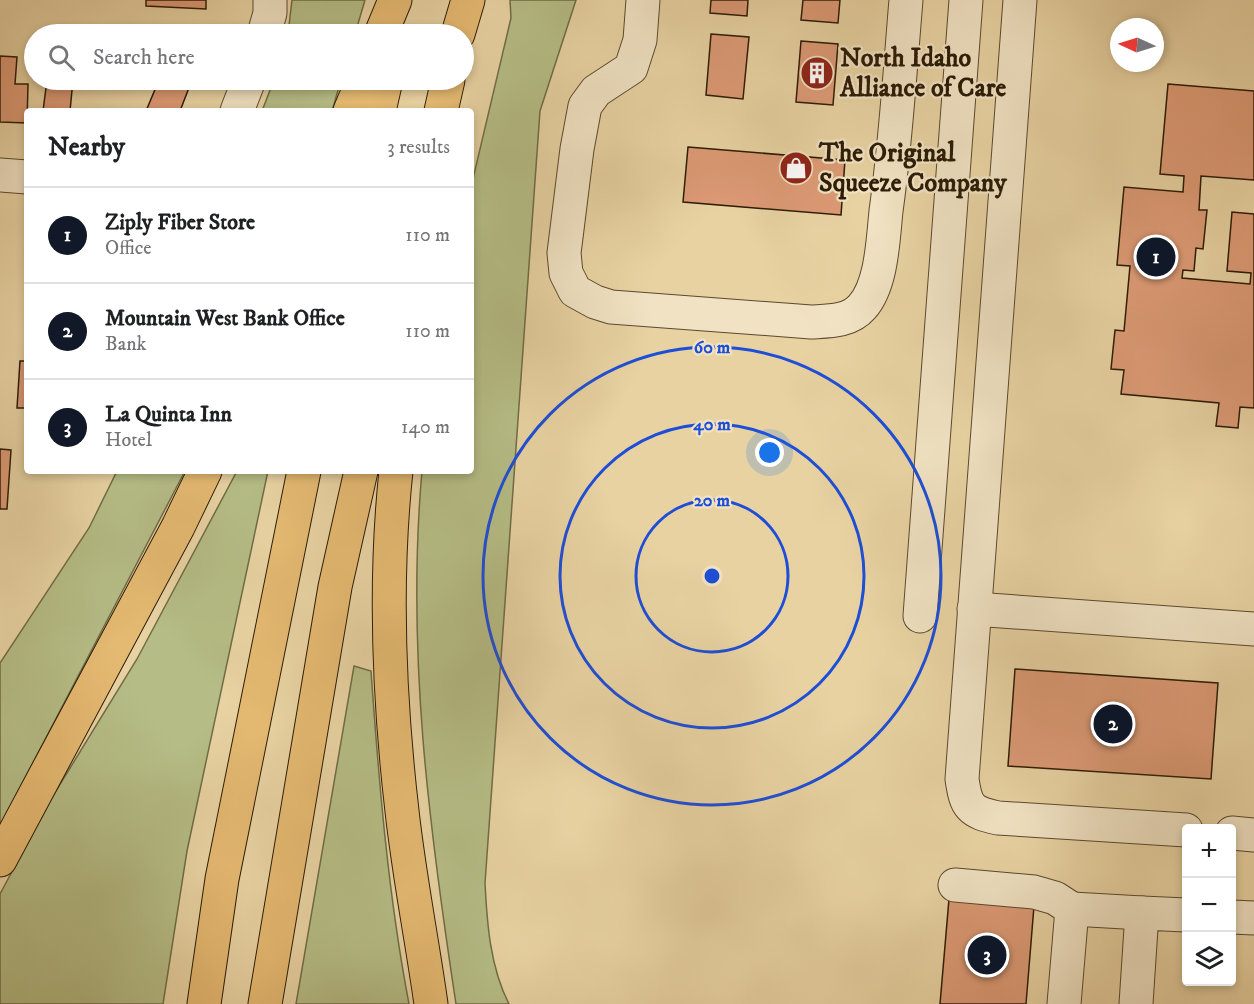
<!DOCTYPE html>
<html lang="en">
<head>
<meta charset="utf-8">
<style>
	body { margin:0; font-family:"IM FELL DW Pica",serif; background:#f6f6f6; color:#202124 }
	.controls { position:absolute; right:18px; bottom:18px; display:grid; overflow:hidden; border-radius:6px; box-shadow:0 3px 9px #0003 }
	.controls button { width:54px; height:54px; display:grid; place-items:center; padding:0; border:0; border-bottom:2px solid #e0e0e0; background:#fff; color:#202124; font:30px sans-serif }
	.compass { position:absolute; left:1110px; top:18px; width:54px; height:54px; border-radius:50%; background:#fff; box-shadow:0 3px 9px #0003; rotate:274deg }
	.you { position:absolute; left:770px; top:453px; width:21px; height:21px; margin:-15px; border:4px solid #fff; border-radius:50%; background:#1a73e8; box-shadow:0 0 0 9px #1a73e833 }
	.badge { display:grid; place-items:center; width:39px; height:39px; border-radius:50%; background:#111827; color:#fff; font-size:20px; font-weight:700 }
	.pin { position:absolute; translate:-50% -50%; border:3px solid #fff; box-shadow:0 2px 6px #0006 }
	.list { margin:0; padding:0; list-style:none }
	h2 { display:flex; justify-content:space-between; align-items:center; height:78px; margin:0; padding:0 24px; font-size:26px }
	h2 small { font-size:20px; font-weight:400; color:#757577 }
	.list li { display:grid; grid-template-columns:39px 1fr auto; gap:18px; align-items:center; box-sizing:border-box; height:96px; padding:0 24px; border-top:2px solid #e0e0e0 }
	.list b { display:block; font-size:22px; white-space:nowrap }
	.list p { margin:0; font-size:20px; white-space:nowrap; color:#757577 }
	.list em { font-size:20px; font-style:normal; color:#757577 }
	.icon { flex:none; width:33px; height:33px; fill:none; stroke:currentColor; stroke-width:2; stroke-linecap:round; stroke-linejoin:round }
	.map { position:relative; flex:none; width:1254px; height:1004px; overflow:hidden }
	.search { position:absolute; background:#fff; box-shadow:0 3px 9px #0003; left:24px; top:24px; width:450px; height:66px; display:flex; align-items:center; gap:15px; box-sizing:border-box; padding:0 21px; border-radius:33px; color:#757577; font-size:22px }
	.panel { position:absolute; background:#fff; box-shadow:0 3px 9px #0003; left:24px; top:108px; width:450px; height:366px; border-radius:6px }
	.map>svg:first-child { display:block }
	.green { fill:#b5bc85; stroke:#706c46; stroke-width:1.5 }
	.building { fill:#dc9a75; stroke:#2b1b06; stroke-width:1.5 }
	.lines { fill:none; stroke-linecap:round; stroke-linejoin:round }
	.minor-casing { stroke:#5a492d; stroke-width:35 }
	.highway-casing { stroke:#2b1b06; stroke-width:35 }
	.minor { stroke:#f0e2c3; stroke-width:33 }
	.highway { stroke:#e4b971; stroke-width:33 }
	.ring { fill:none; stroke:#1d4ed8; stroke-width:3 }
	.labels { text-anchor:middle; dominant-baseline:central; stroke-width:4.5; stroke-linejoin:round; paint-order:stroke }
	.poi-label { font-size:26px; font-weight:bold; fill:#2b1b06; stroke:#f0e2c3; text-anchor:start }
	.centre { fill:#1d4ed8; stroke:#f0e2c3; stroke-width:3 }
	.ring-label { font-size:18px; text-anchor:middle; font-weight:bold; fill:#1d4ed8; stroke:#f0e2c3; stroke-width:4.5; stroke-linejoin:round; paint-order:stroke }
</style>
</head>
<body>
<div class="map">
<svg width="1254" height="1004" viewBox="0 0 1254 1004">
	<rect width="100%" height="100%" fill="#e8d2a2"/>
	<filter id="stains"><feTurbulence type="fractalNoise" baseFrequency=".00333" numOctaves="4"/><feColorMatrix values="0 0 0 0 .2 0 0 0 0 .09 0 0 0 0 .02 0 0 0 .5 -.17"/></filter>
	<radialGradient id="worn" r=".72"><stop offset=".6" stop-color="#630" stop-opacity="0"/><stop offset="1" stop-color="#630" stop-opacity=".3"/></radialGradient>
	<g class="green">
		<polygon points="292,0 365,0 355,34 288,34"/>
		<path d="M510 0H576L540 111 485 883C487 923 490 967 509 1004H456C429 827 406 650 422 471H471V187L511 18Z"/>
		<polygon points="274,80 341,80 332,111 262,111"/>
		<polygon points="117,471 185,471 0,826 0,663 89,528"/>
		<polygon points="237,471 268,471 187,851 163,1004 0,1004 0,894 51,799 137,659"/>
		<path d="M354 666 371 671C379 783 388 894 409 1004H296Z"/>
	</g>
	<g class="building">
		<polygon points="146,0 206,0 206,9 146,6"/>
		<polygon points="711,0 748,0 747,16 710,13"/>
		<polygon points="803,0 840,0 838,23 801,20"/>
		<polygon points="53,29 79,32 79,34 52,34"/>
		<polygon points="711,34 749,37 743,99 706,95"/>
		<polygon points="801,41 838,44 833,105 796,102"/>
		<polygon points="0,56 17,57 15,84 28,84 27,123 0,122"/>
		<polygon points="47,80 73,80 70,111 43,111"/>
		<polygon points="159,80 192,80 180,111 146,111"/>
		<polygon points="1168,84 1254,91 1254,180 1201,176 1199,210 1207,210 1203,249 1196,248 1194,271 1183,270 1182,278 1250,284 1251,273 1227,271 1232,212 1254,214 1254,408 1240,407 1238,428 1216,426 1219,403 1121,394 1124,370 1111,369 1115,330 1124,331 1130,266 1117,265 1124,187 1183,192 1184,176 1160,174"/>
		<polygon points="688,147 845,160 841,215 683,202"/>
		<polygon points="20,361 27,361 27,408 17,408"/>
		<polygon points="0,449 11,450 7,509 0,509"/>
		<polygon points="1015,669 1218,683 1211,779 1008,766"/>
		<polygon points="949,899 1034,906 1026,1004 940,1004"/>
	</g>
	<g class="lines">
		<defs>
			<g id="minor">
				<path d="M643 0 640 40 631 68 596 91 585 106 577 149 564 253 566 273 575 291 595 302 611 307 811 322C828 321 849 322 862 307 882 285 883 239 886 211 896 140 900 70 906 0"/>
				<path d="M1020 0 962 779C966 807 970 812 998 818L1186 830"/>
				<polyline points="264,34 270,13 270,0"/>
				<polyline points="237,111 249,80"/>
				<polyline points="0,175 27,177"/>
				<polyline points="974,609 1254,629"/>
				<polyline points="920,616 966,0"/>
				<polyline points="1232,833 1254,835"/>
				<polyline points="955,885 1034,892 1055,898 1072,909"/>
				<polyline points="1232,917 1254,918"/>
				<polyline points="1064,1004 1072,909 1142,913"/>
				<polyline points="1136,1004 1142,913 1186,915"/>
			</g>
			<g id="highway">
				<polyline points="381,34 395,0"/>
				<polyline points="458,34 468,0"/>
				<polyline points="350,111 363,80"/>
				<polyline points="379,111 386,80"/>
				<polyline points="441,111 448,80"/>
				<path d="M396 471C384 583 389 699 402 811 409 875 422 940 431 1004"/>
				<polyline points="0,860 178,527 205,471"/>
				<polyline points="204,1004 222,879 304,471"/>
				<polyline points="265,1004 335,587 361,471"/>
			</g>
		</defs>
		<use href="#minor" class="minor-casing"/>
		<use href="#highway" class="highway-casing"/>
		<use href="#minor" class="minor"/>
		<use href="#highway" class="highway"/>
	</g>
	<g class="ring">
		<circle cx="712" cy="576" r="76"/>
		<circle cx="712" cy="576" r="152"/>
		<circle cx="712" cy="576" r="229"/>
	</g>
	<defs>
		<symbol id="building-disc" viewBox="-11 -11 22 22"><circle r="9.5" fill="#8f2418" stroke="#f0e2c3"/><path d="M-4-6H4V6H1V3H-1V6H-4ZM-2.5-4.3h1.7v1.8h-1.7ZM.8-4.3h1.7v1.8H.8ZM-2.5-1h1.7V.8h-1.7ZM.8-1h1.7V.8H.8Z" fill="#fff"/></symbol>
		<symbol id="shop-disc" viewBox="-11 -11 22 22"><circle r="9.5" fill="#8f2418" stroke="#f0e2c3"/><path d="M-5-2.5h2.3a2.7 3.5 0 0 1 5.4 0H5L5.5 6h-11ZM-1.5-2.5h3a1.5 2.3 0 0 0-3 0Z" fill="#fff"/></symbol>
	</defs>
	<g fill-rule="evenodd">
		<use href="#building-disc" x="798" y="54" width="38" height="38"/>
		<use href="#shop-disc" x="777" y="149" width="38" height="38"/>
	</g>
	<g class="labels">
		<g class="poi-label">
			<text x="840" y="58">North Idaho<tspan x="840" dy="30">Alliance of Care</tspan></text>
			<text x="819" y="153">The Original<tspan x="819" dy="30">Squeeze Company</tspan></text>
		</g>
	</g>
	<circle cx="712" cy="576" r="9" class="centre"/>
	<g class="ring-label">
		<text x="712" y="353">60 m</text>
		<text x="712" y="430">40 m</text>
		<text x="712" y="506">20 m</text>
	</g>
	<rect width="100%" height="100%" filter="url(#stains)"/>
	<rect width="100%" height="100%" fill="url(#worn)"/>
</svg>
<div class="controls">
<button>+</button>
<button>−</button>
<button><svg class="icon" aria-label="layers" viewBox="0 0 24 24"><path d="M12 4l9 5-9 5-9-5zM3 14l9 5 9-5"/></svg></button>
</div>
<svg class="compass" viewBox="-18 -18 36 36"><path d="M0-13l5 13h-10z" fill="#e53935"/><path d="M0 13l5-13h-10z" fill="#757577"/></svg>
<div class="you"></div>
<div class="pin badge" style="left:1156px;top:257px">1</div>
<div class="pin badge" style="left:1113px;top:724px">2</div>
<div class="pin badge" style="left:987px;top:955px">3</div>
<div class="search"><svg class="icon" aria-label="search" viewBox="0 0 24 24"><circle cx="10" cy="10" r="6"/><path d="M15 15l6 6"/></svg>Search here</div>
<section class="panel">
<h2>Nearby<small>3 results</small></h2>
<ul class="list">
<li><span class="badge">1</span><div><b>Ziply Fiber Store</b><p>Office</p></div><em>110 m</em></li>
<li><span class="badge">2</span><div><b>Mountain West Bank Office</b><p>Bank</p></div><em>110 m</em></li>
<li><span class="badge">3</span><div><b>La Quinta Inn</b><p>Hotel</p></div><em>140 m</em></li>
</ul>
</section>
</div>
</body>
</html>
